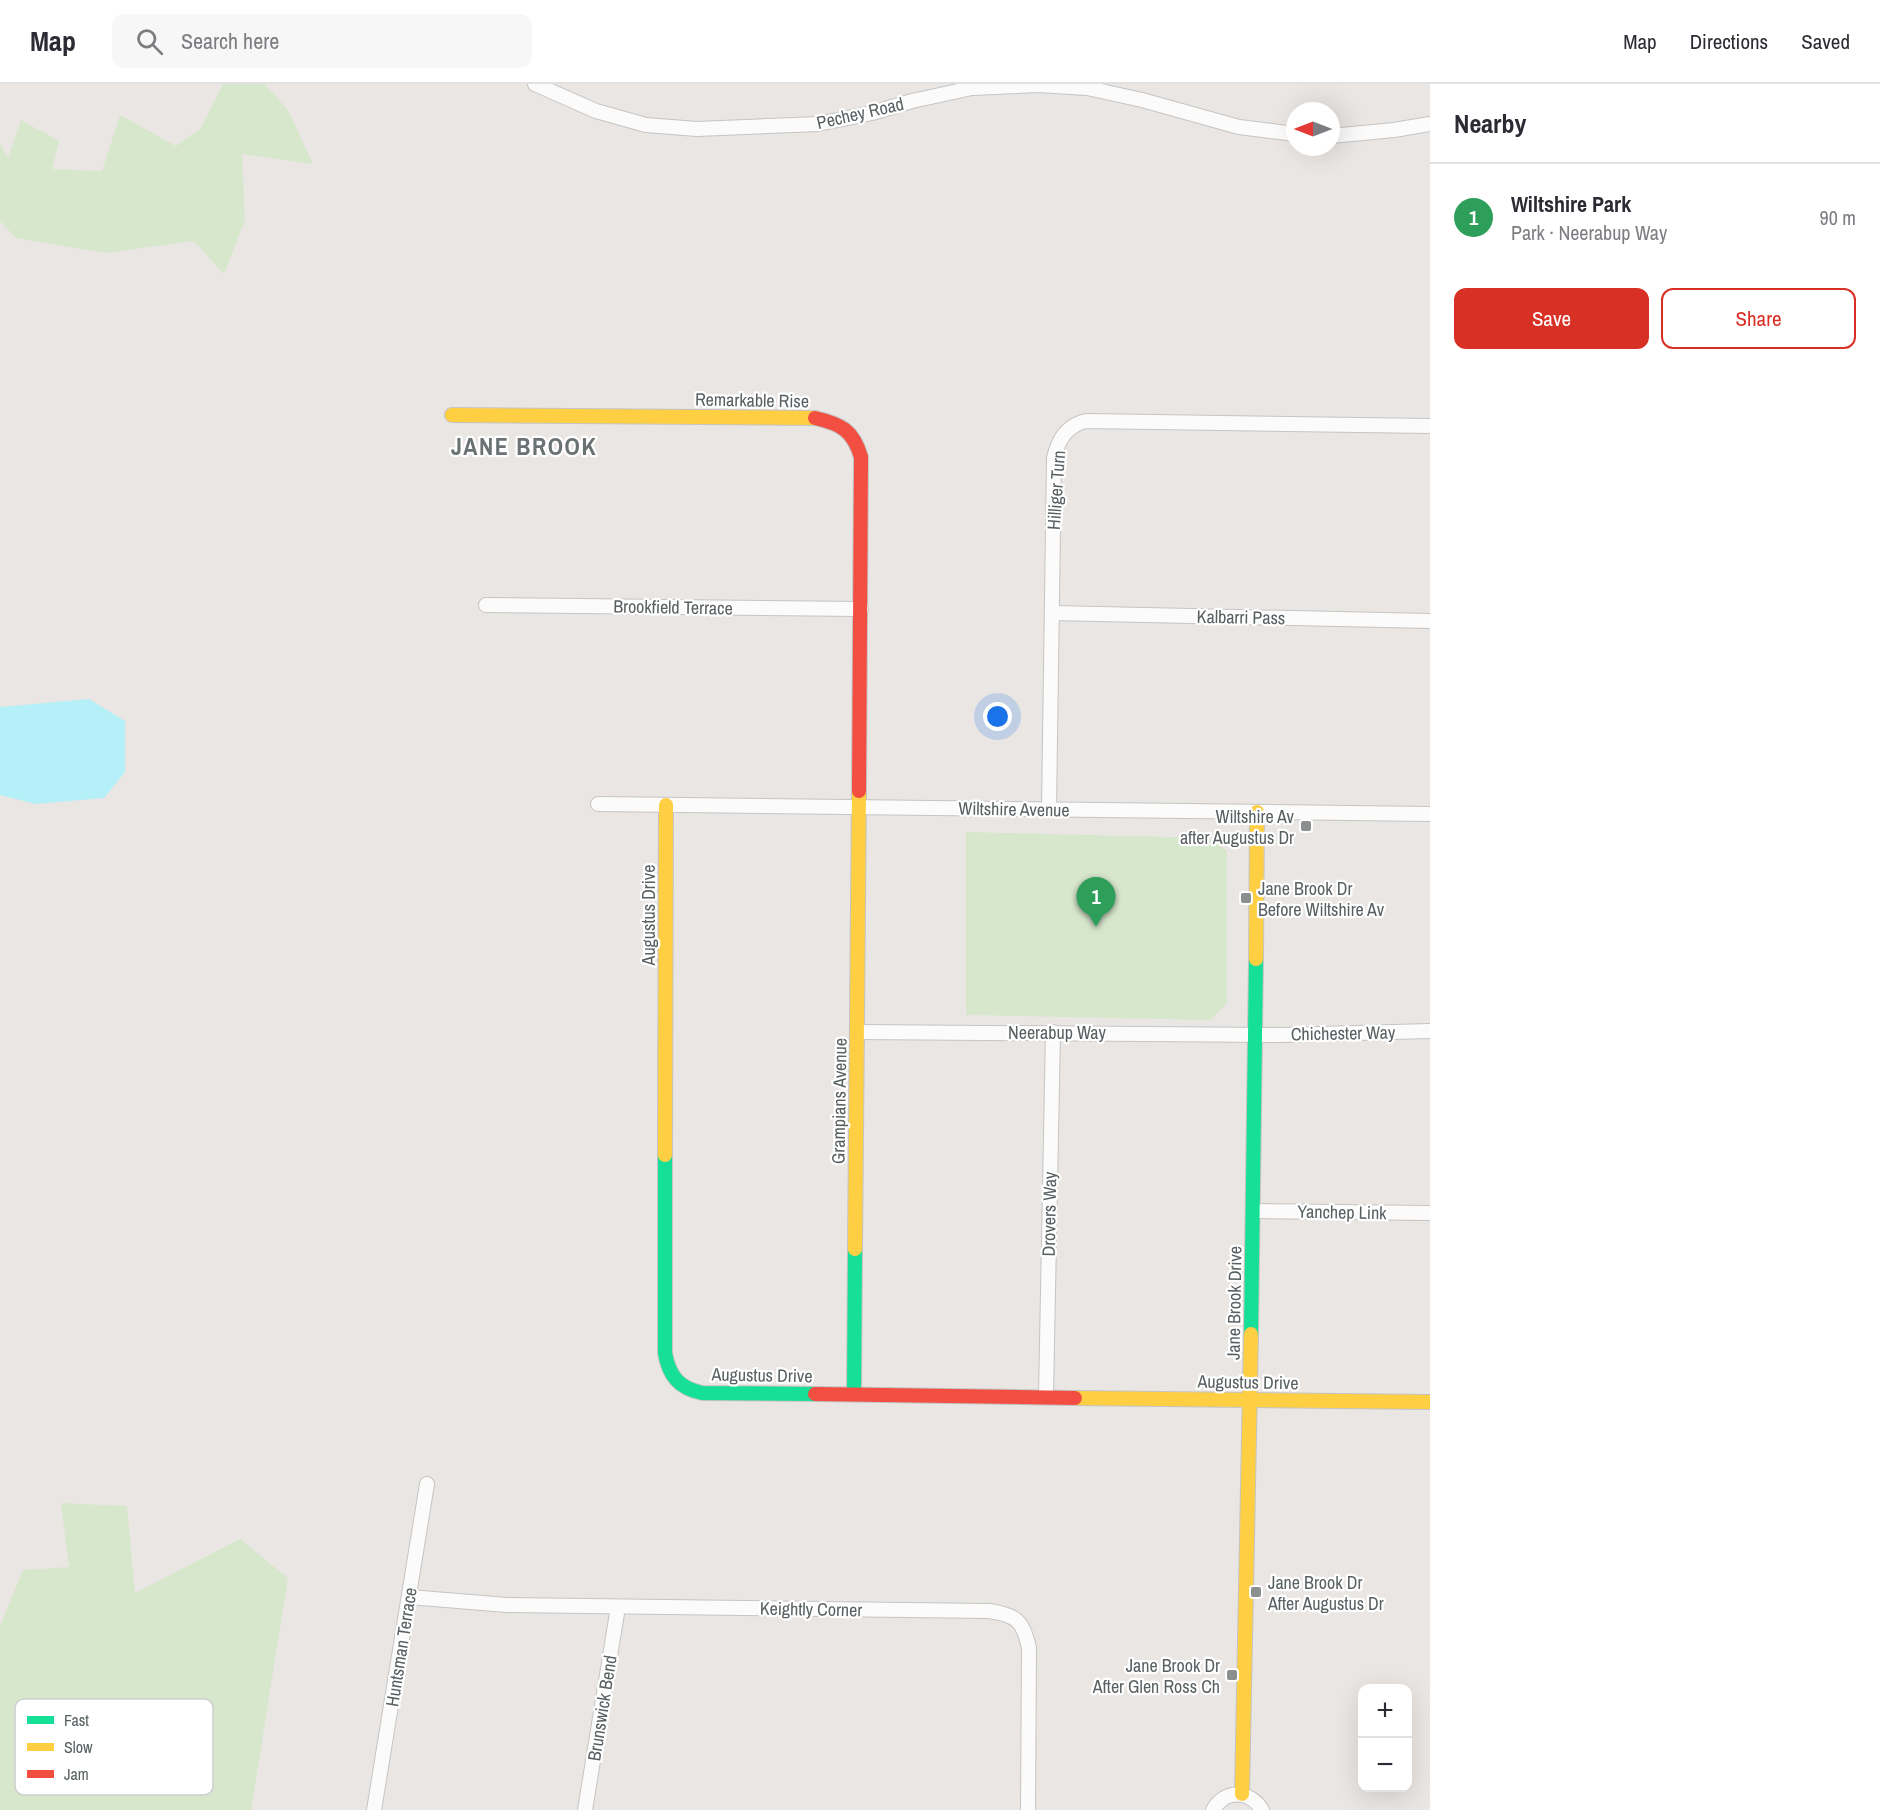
<!DOCTYPE html>
<html lang="en">
<head>
<meta charset="utf-8">
<style>
	body { margin:0; font-family:"Archivo Narrow",sans-serif; background:#f7f7f7; color:#2b2b33 }
	.controls { position:absolute; right:18px; bottom:18px; display:grid; overflow:hidden; border-radius:12px; box-shadow:0 6px 24px #0002 }
	.controls button { width:54px; height:54px; display:grid; place-items:center; padding:0; border:0; border-bottom:2px solid #e1e1e2; background:#fff; color:#2b2b33; font:30px sans-serif }
	.compass { position:absolute; left:1286px; top:18px; width:54px; height:54px; border-radius:50%; background:#fff; box-shadow:0 6px 24px #0002; rotate:270deg }
	.you { position:absolute; left:998px; top:633px; width:21px; height:21px; margin:-15px; border:4px solid #fff; border-radius:50%; background:#1a73e8; box-shadow:0 0 0 9px #1a73e833 }
	.badge { display:grid; place-items:center; width:39px; height:39px; border-radius:50%; background:#d93025; color:#fff; font-size:20px; font-weight:700 }
	.pin { position:absolute; translate:-50% -50px; filter:drop-shadow(0 2px 3px #0008) }
	.pin::after { content:''; position:absolute; top:32px; width:21px; height:18px; background:inherit; clip-path:polygon(0 0,100% 0,50% 100%) }
	.list { margin:0; padding:0; list-style:none }
	h2 { display:flex; justify-content:space-between; align-items:center; height:78px; margin:0; padding:0 24px; font-size:26px }
	h2 small { font-size:20px; font-weight:400; color:#7c7c81 }
	.list li { display:grid; grid-template-columns:39px 1fr auto; gap:18px; align-items:center; box-sizing:border-box; height:108px; padding:0 24px; border-top:2px solid #e1e1e2 }
	.list b { display:block; font-size:22px; white-space:nowrap }
	.list p { margin:0; font-size:20px; white-space:nowrap; color:#7c7c81 }
	.list em { font-size:20px; font-style:normal; color:#7c7c81 }
	.actions { display:flex; gap:12px; padding:18px 24px }
	.actions a { flex:1; padding:14px 0; border:2px solid #d93025; border-radius:12px; text-align:center; font-size:21px; color:#d93025 }
	.actions .main { background:#d93025; color:#fff }
	.icon { flex:none; width:33px; height:33px; fill:none; stroke:currentColor; stroke-width:2; stroke-linecap:round; stroke-linejoin:round }
	.map { position:relative; flex:none; width:1430px; height:1726px; overflow:hidden }
	header { display:flex; align-items:center; gap:36px; box-sizing:border-box; height:84px; padding:0 30px; background:#fff; border-bottom:2px solid #e1e1e2 }
	header strong { font-size:28px }
	nav { display:flex; gap:33px; margin-inline-start:auto; font-size:21px }
	.search { width:420px; height:54px; background:#f7f7f7; display:flex; align-items:center; gap:15px; box-sizing:border-box; padding:0 21px; border-radius:12px; color:#7c7c81; font-size:22px }
	main { display:flex }
	aside { flex:1; background:#fff }
	.map>svg:first-child { display:block }
	.green { fill:#d7e7cc }
	.water { fill:#b5eff7 }
	.lines { fill:none; stroke-linecap:round; stroke-linejoin:round }
	.street-casing { stroke:#c5c5c4; stroke-width:16 }
	.fast-casing { stroke:#c3c4c3; stroke-width:16 }
	.slow-casing { stroke:#c3c4c3; stroke-width:16 }
	.jam-casing { stroke:#c3c4c3; stroke-width:16 }
	.street { stroke:#fcfbfb; stroke-width:14 }
	.fast { stroke:#16e098; stroke-width:14 }
	.slow { stroke:#ffcf43; stroke-width:14 }
	.jam { stroke:#f24e42; stroke-width:14 }
	.poi-dot { fill:#8c8f8f; stroke:#fff; stroke-width:2 }
	.labels { text-anchor:middle; dominant-baseline:central; stroke-width:4.5; stroke-linejoin:round; paint-order:stroke }
	.street-label { font-size:18px; fill:#596062; stroke:#fff }
	.poi-label { font-size:18px; fill:#596062; stroke:#fff; text-anchor:end }
	.district-label { font-size:24px; font-weight:bold; letter-spacing:1.5px; fill:#6a7274; stroke:#fff }
	.key { fill:#fff; stroke:#cdcfd0; stroke-width:1.5 }
	.key-label { font-size:16px; fill:#596062 }
</style>
</head>
<body>
<header>
<strong>Map</strong>
<div class="search"><svg class="icon" aria-label="search" viewBox="0 0 24 24"><circle cx="10" cy="10" r="6"/><path d="M15 15l6 6"/></svg>Search here</div>
<nav><a>Map</a><a>Directions</a><a>Saved</a></nav>
</header>
<main>
<div class="map">
<svg width="1430" height="1726" viewBox="0 0 1430 1726">
	<rect width="100%" height="100%" fill="#eae6e3"/>
	<g class="green">
		<polygon points="223,0 265,0 288,26 313,80 242,70 245,136 224,190 194,157 105,169 16,154 0,137 0,59 8,74 21,36 59,57 52,85 102,87 120,31 176,62 201,44"/>
		<polygon points="966,748 1210,754 1227,767 1227,919 1211,936 966,931"/>
		<polygon points="61,1419 127,1422 135,1509 240,1455 288,1494 251,1726 0,1726 0,1542 23,1486 69,1483"/>
	</g>
	<polygon class="water" points="89,615 125,637 125,688 104,714 36,720 0,711 0,623"/>
	<g class="lines">
		<defs>
			<g id="street">
				<polyline points="535,0 596,27 646,41 697,45 818,40 872,29 912,17 972,4 1039,1 1087,4 1142,16 1239,43 1295,50"/>
				<polyline points="1331,52 1394,46 1430,40"/>
				<polyline points="486,521 861,525"/>
				<polyline points="1052,529 1430,537"/>
				<polyline points="598,720 1430,730"/>
				<path d="M1049 726 1054 374C1058 356 1067 341 1086 337L1430 342"/>
				<polyline points="858,948 1282,951 1430,947"/>
				<polyline points="1253,1127 1430,1129"/>
				<polyline points="1046,1312 1053,948"/>
				<path d="M409 1513 507 1521 989 1527C1017 1531 1023 1537 1029 1564L1028 1726"/>
				<polyline points="374,1726 427,1400"/>
				<polyline points="585,1726 618,1523"/>
				<path d="M1213 1726C1225 1705 1250 1706 1262 1726"/>
			</g>
			<g id="fast">
				<path d="M665 1071V1269C669 1292 679 1304 702 1309L815 1310"/>
				<polyline points="1251,1250 1256,875"/>
				<polyline points="854,1310 855,1165"/>
			</g>
			<g id="slow">
				<polyline points="452,331 815,334"/>
				<polyline points="1256,875 1257,728"/>
				<polyline points="665,1071 666,721"/>
				<polyline points="855,1165 859,707"/>
				<polyline points="1075,1314 1430,1318"/>
				<polyline points="1242,1710 1251,1250"/>
			</g>
			<g id="jam">
				<path d="M815 334C841 340 853 346 861 373L859 707"/>
				<polyline points="815,1310 1075,1314"/>
			</g>
		</defs>
		<use href="#street" class="street-casing"/>
		<use href="#fast" class="fast-casing"/>
		<use href="#slow" class="slow-casing"/>
		<use href="#jam" class="jam-casing"/>
		<use href="#street" class="street"/>
		<use href="#fast" class="fast"/>
		<use href="#slow" class="slow"/>
		<use href="#jam" class="jam"/>
	</g>
	<g class="poi-dot">
		<rect x="1300" y="736" width="12" height="12" rx="3"/>
		<rect x="1240" y="808" width="12" height="12" rx="3"/>
		<rect x="1250" y="1502" width="12" height="12" rx="3"/>
		<rect x="1226" y="1585" width="12" height="12" rx="3"/>
	</g>
	<g class="labels">
		<g class="street-label">
			<text transform="translate(860 29) rotate(-13)">Pechey Road</text>
			<text transform="translate(752 316) rotate(1)">Remarkable Rise</text>
			<text transform="translate(1056 406) rotate(-86)">Hilliger Turn</text>
			<text transform="translate(673 523) rotate(1)">Brookfield Terrace</text>
			<text transform="translate(1241 533) rotate(1)">Kalbarri Pass</text>
			<text transform="translate(1014 725) rotate(1)">Wiltshire Avenue</text>
			<text transform="translate(648 831) rotate(-90)">Augustus Drive</text>
			<text x="1057" y="948">Neerabup Way</text>
			<text transform="translate(1343 949) rotate(-1)">Chichester Way</text>
			<text transform="translate(839 1017) rotate(-89)">Grampians Avenue</text>
			<text transform="translate(1342 1128) rotate(1)">Yanchep Link</text>
			<text transform="translate(1049 1130) rotate(-89)">Drovers Way</text>
			<text transform="translate(1234 1219) rotate(-89)">Jane Brook Drive</text>
			<text transform="translate(762 1291) rotate(1)">Augustus Drive</text>
			<text transform="translate(1248 1298) rotate(1)">Augustus Drive</text>
			<text transform="translate(811 1525) rotate(1)">Keightly Corner</text>
			<text transform="translate(401 1563) rotate(-81)">Huntsman Terrace</text>
			<text transform="translate(602 1624) rotate(-81)">Brunswick Bend</text>
		</g>
		<g class="poi-label">
			<text x="1294" y="732">Wiltshire Av<tspan x="1294" dy="21">after Augustus Dr</tspan></text>
			<text x="1258" y="804" text-anchor="start">Jane Brook Dr<tspan x="1258" dy="21">Before Wiltshire Av</tspan></text>
			<text x="1268" y="1498" text-anchor="start">Jane Brook Dr<tspan x="1268" dy="21">After Augustus Dr</tspan></text>
			<text x="1220" y="1581">Jane Brook Dr<tspan x="1220" dy="21">After Glen Ross Ch</tspan></text>
		</g>
		<g class="district-label">
			<text x="524" y="362">JANE BROOK</text>
		</g>
	</g>
	<rect x="15" y="1615" width="198" height="96" rx="9" class="key"/>
	<rect x="27" y="1632" width="27" height="8" fill="#16e098"/>
	<rect x="27" y="1659" width="27" height="8" fill="#ffcf43"/>
	<rect x="27" y="1686" width="27" height="8" fill="#f24e42"/>
	<g class="key-label">
		<text x="64" y="1642">Fast</text>
		<text x="64" y="1669">Slow</text>
		<text x="64" y="1696">Jam</text>
	</g>
</svg>
<div class="controls">
<button>+</button>
<button>−</button>
</div>
<svg class="compass" viewBox="-18 -18 36 36"><path d="M0-13l5 13h-10z" fill="#e53935"/><path d="M0 13l5-13h-10z" fill="#7c7c81"/></svg>
<div class="you"></div>
<div class="pin badge" style="left:1096px;top:843px;background:#2e9e5b">1</div>
</div>
<aside>
<h2>Nearby<small></small></h2>
<ul class="list">
<li><span class="badge" style="background:#2e9e5b">1</span><div><b>Wiltshire Park</b><p>Park · Neerabup Way</p></div><em>90 m</em></li>
</ul>
<div class="actions"><a class="main">Save</a><a>Share</a></div>
</aside>
</main>
</body>
</html>
